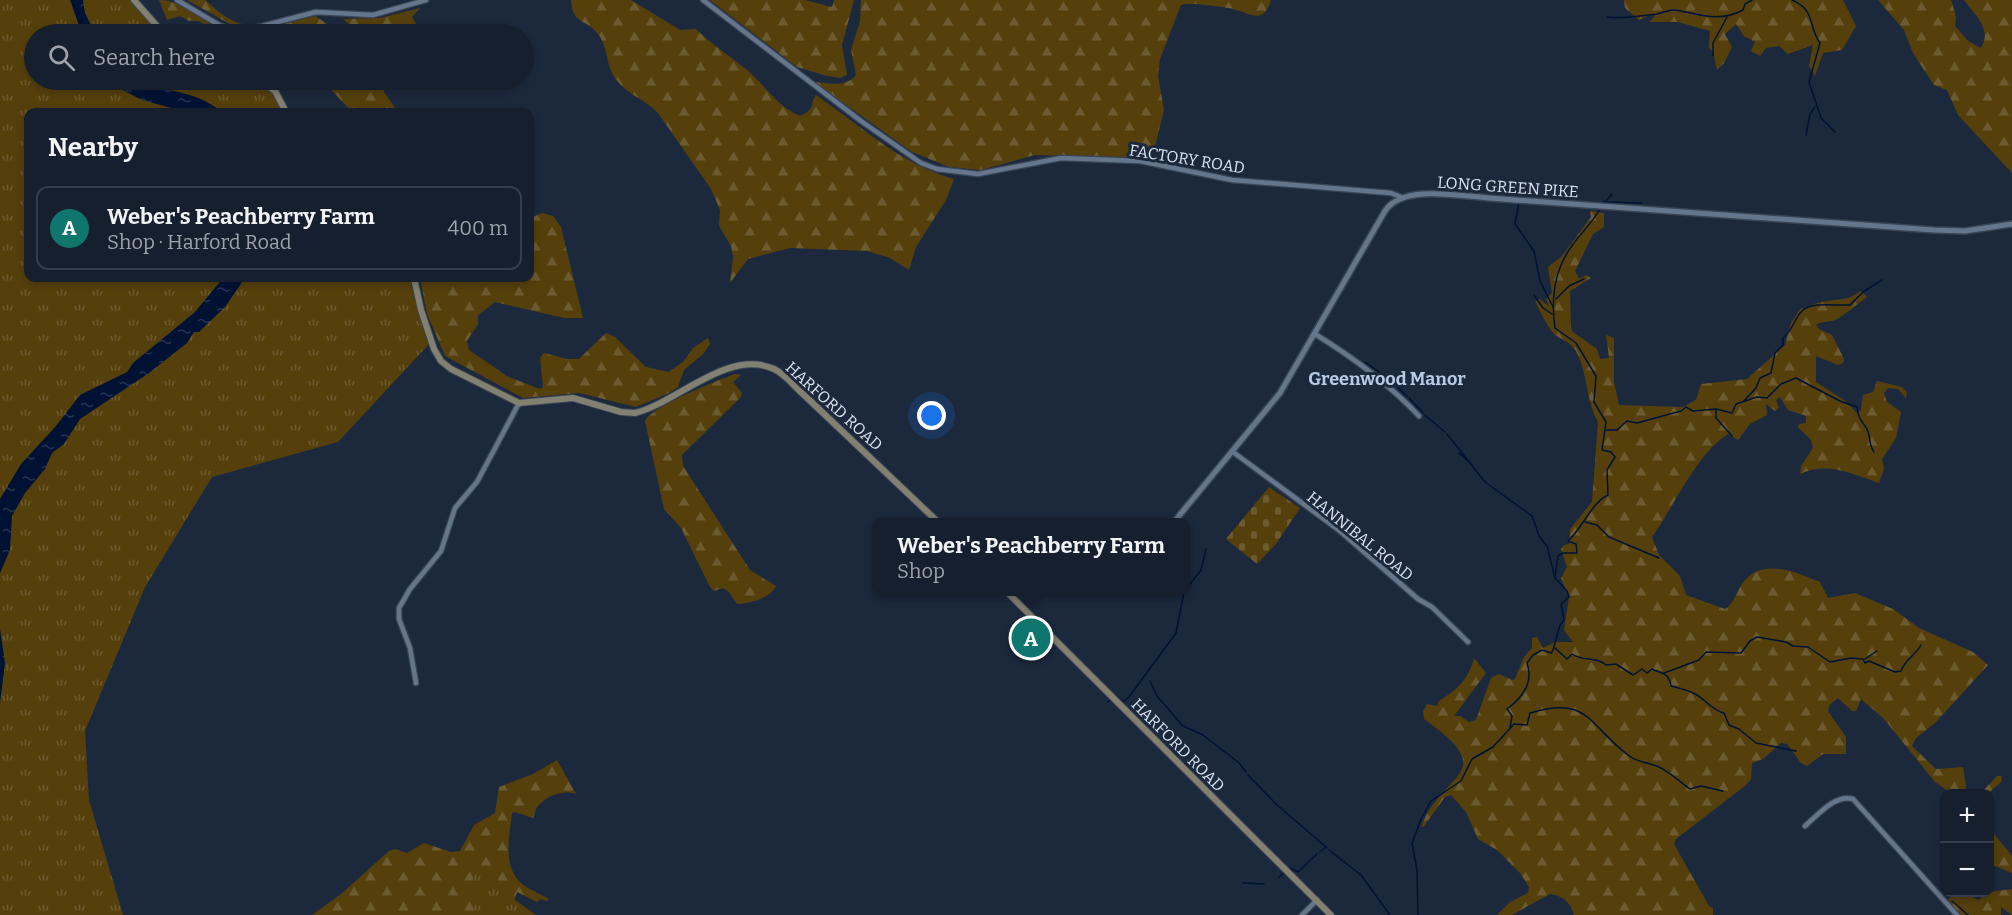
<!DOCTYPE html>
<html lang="en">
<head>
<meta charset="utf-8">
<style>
	body { margin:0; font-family:Bitter,serif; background:#222c3a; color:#f1f3f6 }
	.controls { position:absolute; right:18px; bottom:18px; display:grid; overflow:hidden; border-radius:12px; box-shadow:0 3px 9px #0003 }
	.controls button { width:54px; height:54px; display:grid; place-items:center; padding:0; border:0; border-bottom:2px solid #343d4a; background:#151f2e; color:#f1f3f6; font:30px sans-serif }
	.you { position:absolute; left:932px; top:416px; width:21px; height:21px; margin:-15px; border:4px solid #fff; border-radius:50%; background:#1a73e8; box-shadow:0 0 0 9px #1a73e833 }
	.badge { display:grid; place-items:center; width:39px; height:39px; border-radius:50%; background:#0f766e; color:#fff; font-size:20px; font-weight:700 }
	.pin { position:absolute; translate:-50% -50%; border:3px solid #fff; box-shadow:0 2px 6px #0006 }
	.popup { position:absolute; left:872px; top:518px; width:318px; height:78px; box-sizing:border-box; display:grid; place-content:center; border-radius:12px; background:#151f2e; filter:drop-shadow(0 2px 4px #0005); font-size:20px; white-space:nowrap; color:#9da2aa }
	.popup b { font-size:22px; color:#f1f3f6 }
	.popup::after { content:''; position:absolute; left:50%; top:100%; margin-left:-12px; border:12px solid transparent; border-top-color:#151f2e }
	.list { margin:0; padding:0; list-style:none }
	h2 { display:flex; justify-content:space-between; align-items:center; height:78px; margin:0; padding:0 24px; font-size:26px }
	h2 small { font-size:20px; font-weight:400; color:#9da2aa }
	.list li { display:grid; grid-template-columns:39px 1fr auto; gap:18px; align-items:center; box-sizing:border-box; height:84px; margin:0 12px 12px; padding:0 12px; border:2px solid #343d4a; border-radius:12px }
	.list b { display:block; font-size:22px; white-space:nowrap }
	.list p { margin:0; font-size:20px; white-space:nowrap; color:#9da2aa }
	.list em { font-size:20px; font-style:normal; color:#9da2aa }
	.icon { flex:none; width:33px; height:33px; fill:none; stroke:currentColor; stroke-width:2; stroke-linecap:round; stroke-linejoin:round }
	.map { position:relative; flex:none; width:2012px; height:915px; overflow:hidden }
	.search { position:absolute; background:#151f2e; box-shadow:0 3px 9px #0003; left:24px; top:24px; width:510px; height:66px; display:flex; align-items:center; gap:15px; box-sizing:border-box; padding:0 21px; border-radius:33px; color:#9da2aa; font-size:22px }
	.panel { position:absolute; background:#151f2e; box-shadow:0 3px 9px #0003; left:24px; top:108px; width:510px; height:174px; border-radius:12px }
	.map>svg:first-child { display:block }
	.forest { fill:url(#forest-firs) }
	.cemetery { fill:url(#cemetery-stones) }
	.park { fill:url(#park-tufts) }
	.water { fill:url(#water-ripples) }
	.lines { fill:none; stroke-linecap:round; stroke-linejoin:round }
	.stream { stroke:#001234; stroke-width:1.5 }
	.minor-casing { stroke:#394454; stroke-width:7 }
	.tertiary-casing { stroke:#394454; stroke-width:8 }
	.secondary-casing { stroke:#394454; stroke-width:8 }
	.minor { stroke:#65758b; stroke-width:4.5 }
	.tertiary { stroke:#65758b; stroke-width:5 }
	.secondary { stroke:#818071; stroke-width:6 }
	.labels { text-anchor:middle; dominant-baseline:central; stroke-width:6; stroke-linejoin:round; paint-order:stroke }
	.street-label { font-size:16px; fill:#dae3f0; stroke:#1c293d }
	.neighbourhood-label { font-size:18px; font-weight:bold; fill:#b8cae3; stroke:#1c293d }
</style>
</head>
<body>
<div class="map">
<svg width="2012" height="915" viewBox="0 0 2012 915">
	<defs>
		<pattern id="forest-firs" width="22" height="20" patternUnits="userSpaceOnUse" patternTransform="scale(1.5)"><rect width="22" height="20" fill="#55400c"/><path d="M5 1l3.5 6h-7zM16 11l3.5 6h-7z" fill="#6d5b30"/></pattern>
		<pattern id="cemetery-stones" width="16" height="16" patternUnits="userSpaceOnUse" patternTransform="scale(1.5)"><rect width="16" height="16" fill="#55400c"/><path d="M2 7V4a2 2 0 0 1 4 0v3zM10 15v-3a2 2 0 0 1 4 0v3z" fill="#6d5b30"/></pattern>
		<pattern id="park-tufts" width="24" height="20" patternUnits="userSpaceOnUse" patternTransform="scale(1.5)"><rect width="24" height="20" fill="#55400c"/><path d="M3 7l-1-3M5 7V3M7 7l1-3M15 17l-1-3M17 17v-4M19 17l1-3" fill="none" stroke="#6d5b30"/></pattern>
		<pattern id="water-ripples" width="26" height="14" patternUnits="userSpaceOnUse" patternTransform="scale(1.5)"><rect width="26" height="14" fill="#001234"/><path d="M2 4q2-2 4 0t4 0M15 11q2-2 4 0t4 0" fill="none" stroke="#253452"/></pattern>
	</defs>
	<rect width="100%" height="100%" fill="#1c293d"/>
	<g class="forest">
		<path d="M159 0C188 0 209 31 238 34H218L199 21H189L180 16 167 20Z"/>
		<path d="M187 0H205C221 14 231 23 252 26L235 27Z"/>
		<path d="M571 0H631L680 30 696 29C712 45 730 56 747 70 765 85 777 107 800 116 818 107 808 106 816 95 860 125 901 165 954 179L946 200 916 247 909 270 890 258 867 251 790 248 748 259 730 283 733 257 731 246 719 226 720 210 711 189 658 113C644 98 622 93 612 73 606 61 607 45 598 34 586 18 573 26 571 0Z"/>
		<polygon points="710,0 805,0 832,7 834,0 854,0 842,45 847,75 840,78 827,76 797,67"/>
		<path d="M861 0H1271C1263 26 1250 13 1233 9 1224 7 1189 2 1181 5L1160 59 1158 76 1164 110 1152 158 1035 155 981 170 949 167 912 152 814 82C829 83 846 88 856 75L851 50 860 21Z"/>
		<polygon points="1624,0 1843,0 1856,26 1842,50 1823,53 1815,76 1809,66 1813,45 1788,54 1779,46 1766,48 1760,56 1751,51 1755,42 1744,36 1736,24 1725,34 1732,47 1724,63 1717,70 1713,52 1709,48 1710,31 1678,22 1649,22 1655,16 1652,14 1639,20 1625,8"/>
		<path d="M1878 0H1951L1956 16 1955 26 1968 41 1981 48C1993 29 1974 14 1964 0H2012V173L1958 115 1947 90 1934 85 1913 53 1904 30Z"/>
		<polygon points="420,8 412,17 422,34 350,34 351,26 343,19 380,18"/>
		<polygon points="315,16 326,23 331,34 243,34"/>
		<polygon points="322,80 380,80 384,92 398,112 352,112"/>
		<path d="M1590 211 1604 213V227L1593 234 1575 271 1579 279 1586 275 1591 278 1570 291 1571 327 1573 332 1597 349 1600 359 1609 358 1606 335 1614 338V382L1619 405 1683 407 1696 400 1701 384 1747 379 1785 345 1791 323 1800 309 1820 302 1849 298 1861 291 1867 297C1856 304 1847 314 1835 320 1829 323 1823 320 1816 325L1819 329 1832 335 1844 359 1843 363 1838 365 1816 356V382L1844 400 1857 413 1861 410 1863 395 1873 392 1877 381 1902 387 1907 392 1906 398 1898 389 1888 388 1884 393 1887 402 1901 412 1896 438 1882 459 1884 469 1879 483C1852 474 1828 461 1800 474L1801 466 1813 448 1811 440 1798 427 1799 424 1806 423V416L1788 410 1780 397 1776 400 1779 408 1775 411 1766 404 1767 415 1750 424 1738 440 1728 434C1696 454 1674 507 1652 537L1659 555 1680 576 1686 595 1725 609C1735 603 1737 590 1744 581 1764 557 1798 573 1820 582L1828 598 1855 593 1893 609 1919 628 1973 652 1988 665 1936 722 1916 738 1912 746 1936 769 1963 767 1967 793H1951L1935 782 1884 719 1861 699 1856 711H1852L1838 698 1829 705 1828 711 1846 737V754H1823L1807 766 1801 763 1787 744 1781 743 1763 759 1752 763 1751 779 1746 785 1676 839 1674 844 1709 906 1713 908V915H1574C1571 903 1562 895 1550 894L1512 915H1497L1510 902 1528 893 1529 887 1520 873 1497 850 1478 839 1466 812 1451 795 1445 797 1424 826 1421 827C1442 771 1503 775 1424 719L1423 711 1427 704 1437 706 1439 701C1457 690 1469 679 1474 658L1486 673 1454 716H1460L1469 722 1476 720 1491 678 1499 674 1512 680 1515 679 1524 657 1532 648V638L1537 637 1543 648 1555 642H1573L1564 630 1569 597 1561 578 1567 567 1561 549 1564 545 1569 544 1570 529 1592 502 1598 422C1586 401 1588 373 1576 351 1569 339 1556 339 1551 330 1545 322 1540 311 1535 301L1540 299 1549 307 1546 299 1552 293 1548 267 1562 256 1591 217Z"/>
		<polygon points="542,213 553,216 561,227 583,318 564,318 495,302 478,315 478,324 467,341 469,350 507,376 540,389 543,387 540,358 544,353 567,359 579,359 606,333 615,337 646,367 669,372 684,361 693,348 708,338 710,344 703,354 684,370 678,387 669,393 636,407 579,393 523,398 445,356 427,314 420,278 530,278 530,218"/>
		<path d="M735 374 741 375 733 382 742 393 741 397 682 455 683 466 750 570 776 586C771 598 749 604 737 604L729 592 723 588 714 591 710 587 681 528 664 509 645 421C651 407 718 380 735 374Z"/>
		<path d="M557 760 576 794C564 790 548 795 539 805 535 808 535 814 533 818L515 812 512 813C509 839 501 873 528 888 535 892 542 895 549 899L547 901 540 899 537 902 517 892 510 915H312L341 894 389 851 395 849 407 853 424 843 451 852 460 851 474 825 495 813 499 787 533 774Z"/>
		<polygon points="1997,776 2002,776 2001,782 1989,793 1981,793"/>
		<polygon points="1990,829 2012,856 2012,873 1990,864 1992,849"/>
		<polygon points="2012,889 2012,915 2001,907 2001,915 1960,915 1948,900 1954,893 1966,894 1978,900 1990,892"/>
	</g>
	<polygon class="cemetery" points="1269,487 1300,508 1276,544 1257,564 1226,539"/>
	<g class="park">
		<polygon points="0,0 132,0 161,34 34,34 34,80 253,80 272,91 284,112 28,112 28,278 412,278 429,344 338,442 212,477 145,587 85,731 89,800 123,915 0,915"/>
		<polygon points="473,870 536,915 474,915"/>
	</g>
	<g class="water">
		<polygon points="70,0 83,0 85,13 95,34 82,34"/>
		<path d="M114 80C128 78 132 82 144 85 174 92 197 92 222 112H186L142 100 121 89Z"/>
		<polygon points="223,278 245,278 225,307 199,332 194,332 187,343 149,373 80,419 64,444 52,453 45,469 25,493 12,516 10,550 0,573 0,499 21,464 56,426 80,395 127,372 133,363 195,312"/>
		<polygon points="0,629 5,663 0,703"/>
	</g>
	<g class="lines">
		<g class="stream">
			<path d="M1792 0C1816 10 1808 27 1820 43L1809 82 1821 118 1835 132"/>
			<path d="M1607 17C1621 19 1639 16 1657 14 1663 13 1670 9 1675 10 1699 14 1719 23 1743 10L1745 4 1752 0"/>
			<polyline points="1713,56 1713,43 1727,17"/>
			<polyline points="1806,135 1810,114 1815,107"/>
			<polyline points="1519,202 1515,224 1534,251 1540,281 1553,307"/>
			<polyline points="1603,202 1642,203"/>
			<polyline points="1605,202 1612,194"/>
			<polyline points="1534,295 1543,308 1552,314"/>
			<polyline points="1556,299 1569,286 1584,279"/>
			<polyline points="1365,362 1381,373"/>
			<polyline points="1386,377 1407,396"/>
			<polyline points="1409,398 1423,413"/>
			<path d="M1744 401 1756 388 1760 378 1771 373 1775 353 1783 345V338C1793 330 1794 319 1802 311 1811 301 1838 306 1850 305L1863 292 1882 280"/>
			<polyline points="1716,410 1716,418 1732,436"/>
			<polyline points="1425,415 1445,432"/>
			<path d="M1606 430H1617L1627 421 1637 423 1681 411 1686 407 1693 411 1716 409 1732 413 1736 404 1757 397 1767 398 1781 384 1796 378 1840 401 1857 407C1859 421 1861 419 1867 429 1871 437 1868 443 1874 452"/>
			<path d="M1447 434 1485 482 1532 516 1539 536 1547 546 1555 578 1567 591 1569 597 1561 604 1564 620 1560 625 1553 650 1551 653 1542 650 1533 655 1527 663C1534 683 1522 698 1507 709L1512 716 1510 728"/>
			<polyline points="1459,453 1472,465"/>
			<polyline points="1585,522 1597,525 1609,537 1659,558"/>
			<path d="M1555 576 1558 556 1563 553H1577L1576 544 1568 541C1582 529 1592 502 1608 495L1607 470 1615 457 1611 452 1602 450 1606 422 1594 402 1596 376 1576 343 1555 328C1551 300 1554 271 1571 247 1580 234 1592 223 1600 209"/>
			<polyline points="1186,589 1201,570 1206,549"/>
			<path d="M1554 647 1567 659 1572 654C1583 662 1596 656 1606 665L1616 664 1633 675 1642 669 1647 673 1652 669C1663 674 1669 673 1671 686 1679 688 1688 690 1695 694 1705 699 1713 711 1724 713L1729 725 1739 729 1756 743 1796 751"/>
			<polyline points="1865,659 1877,651"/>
			<path d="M1664 673 1699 660 1706 652 1741 653 1750 641 1757 637 1786 642 1793 646 1808 647 1830 662 1851 658 1863 659 1865 663 1869 661 1895 672 1901 671C1905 659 1915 656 1921 645"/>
			<polyline points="1150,681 1157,696 1183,726 1203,735 1239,763 1246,772"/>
			<polyline points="1116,695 1123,702 1129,697 1176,633 1184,592"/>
			<polyline points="1108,702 1110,700"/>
			<polyline points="1248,775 1276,804 1327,848"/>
			<polyline points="1329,850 1361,875 1390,915"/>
			<polyline points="1320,852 1325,848"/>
			<polyline points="1290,868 1298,872 1317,854"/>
			<polyline points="1279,877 1284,873"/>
			<polyline points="1243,883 1264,884"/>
			<polyline points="1952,901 1968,915"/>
			<path d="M1418 915 1417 870 1412 843 1421 819 1431 801 1461 781 1472 759 1493 747 1514 724 1527 725 1530 713C1589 695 1588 725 1628 755 1638 763 1648 762 1659 767 1670 772 1680 782 1690 789L1701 786 1723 791"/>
		</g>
		<defs>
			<g id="minor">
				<polyline points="177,0 219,25 239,32 316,12 373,15 426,0"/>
				<polyline points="703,0 861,121 921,163 937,169 978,174 1061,158 1140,161 1232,180 1391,193 1401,197"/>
				<path d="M1315 334C1354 358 1388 383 1419 416"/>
				<polyline points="1233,452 1340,531 1418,599 1432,607 1468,642"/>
				<polyline points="416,683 410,648 399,619 399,608 410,589 441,551 455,508 477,482 519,403"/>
				<path d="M1805 826C1818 815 1835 794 1853 799L1957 915"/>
				<polyline points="1302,915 1317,900"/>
			</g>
			<path id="tertiary" d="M1174 522 1280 393 1385 211C1403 184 1459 196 1489 198L1934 230 1965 231 2012 224"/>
			<g id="secondary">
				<polyline points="134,0 164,34"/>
				<polyline points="259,80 275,91 286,112"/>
				<path d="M414 278 421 310 434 349 441 361 451 369 519 403 573 398 621 412 635 413C677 403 728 348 774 369 785 374 793 385 802 393L938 522"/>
				<polyline points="1007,592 1331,915"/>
			</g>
		</defs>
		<use href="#minor" class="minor-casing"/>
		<use href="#tertiary" class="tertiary-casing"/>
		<use href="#secondary" class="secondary-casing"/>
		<use href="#minor" class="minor"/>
		<use href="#tertiary" class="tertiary"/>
		<use href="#secondary" class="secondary"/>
	</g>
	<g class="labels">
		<g class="street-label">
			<text transform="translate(1187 159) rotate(9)">FACTORY ROAD</text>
			<text transform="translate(1508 187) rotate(4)">LONG GREEN PIKE</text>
			<text transform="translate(834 406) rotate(42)">HARFORD ROAD</text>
			<text transform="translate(1360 536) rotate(39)">HANNIBAL ROAD</text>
			<text transform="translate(1178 745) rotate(45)">HARFORD ROAD</text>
		</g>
		<g class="neighbourhood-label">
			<text x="1387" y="379">Greenwood Manor</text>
		</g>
	</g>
</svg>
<div class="controls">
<button>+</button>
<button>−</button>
</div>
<div class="you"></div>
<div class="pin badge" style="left:1031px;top:638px">A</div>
<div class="popup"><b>Weber's Peachberry Farm</b>Shop</div>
<div class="search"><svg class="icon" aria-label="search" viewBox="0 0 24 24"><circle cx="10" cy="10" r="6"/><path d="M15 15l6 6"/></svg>Search here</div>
<section class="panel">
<h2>Nearby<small></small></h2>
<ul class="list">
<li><span class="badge">A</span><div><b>Weber's Peachberry Farm</b><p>Shop · Harford Road</p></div><em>400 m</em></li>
</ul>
</section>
</div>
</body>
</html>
